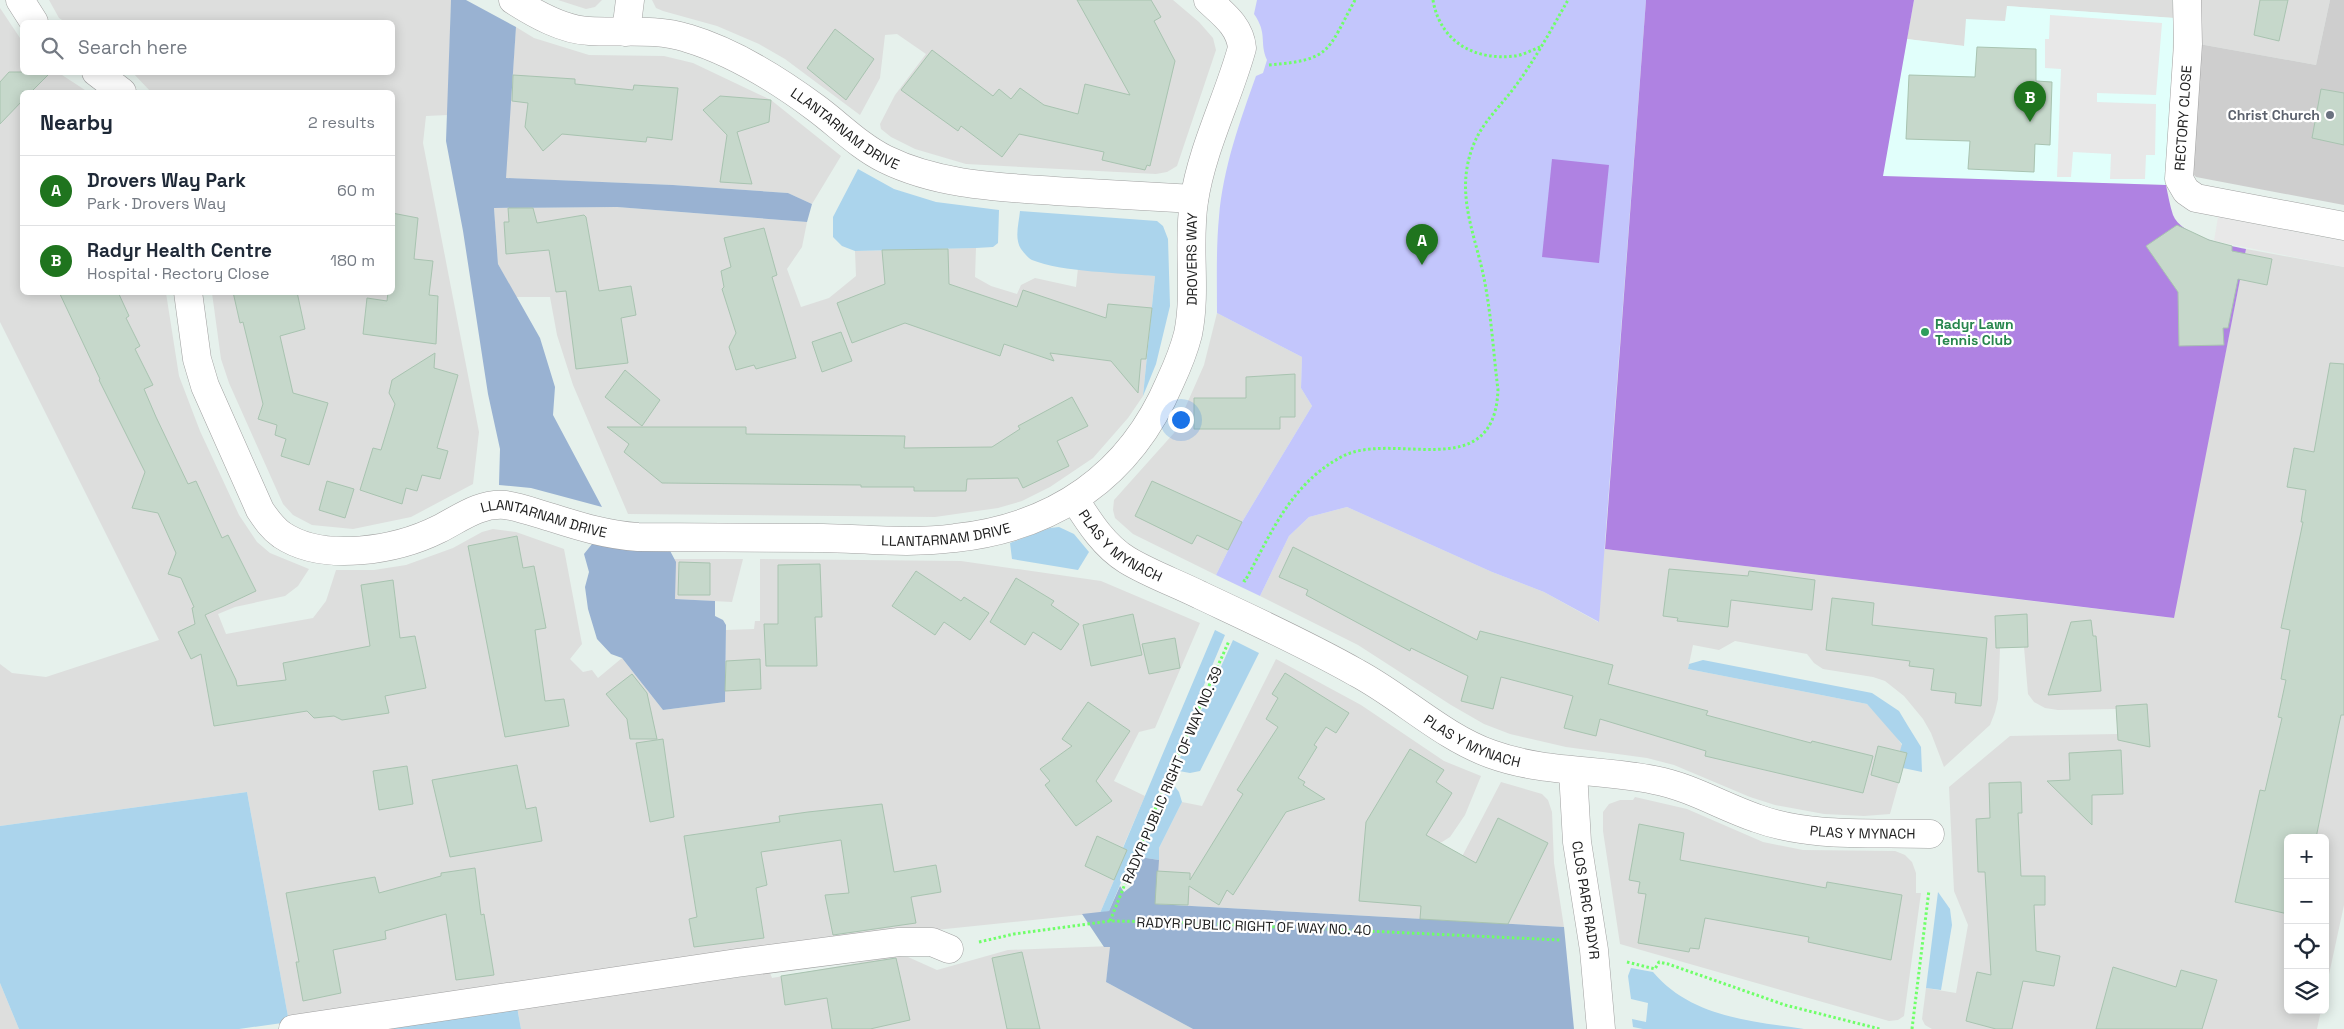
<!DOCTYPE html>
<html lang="en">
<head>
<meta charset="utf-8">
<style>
	body { margin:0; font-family:"Space Grotesk",sans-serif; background:#f2f2f3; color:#1f2937 }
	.controls { position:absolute; right:15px; bottom:15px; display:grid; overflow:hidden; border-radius:8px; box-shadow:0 2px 12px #0003 }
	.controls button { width:45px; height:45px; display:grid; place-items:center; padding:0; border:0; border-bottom:1px solid #e0e1e3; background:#fff; color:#1f2937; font:25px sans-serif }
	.you { position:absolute; left:1180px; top:419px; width:18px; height:18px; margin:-12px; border:4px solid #fff; border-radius:50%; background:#1a73e8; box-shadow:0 0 0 8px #1a73e833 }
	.badge { display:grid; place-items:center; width:32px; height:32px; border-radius:50%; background:#1f741e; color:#fff; font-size:16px; font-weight:700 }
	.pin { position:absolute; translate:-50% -41px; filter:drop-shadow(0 1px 2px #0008) }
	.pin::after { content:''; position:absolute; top:26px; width:18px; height:15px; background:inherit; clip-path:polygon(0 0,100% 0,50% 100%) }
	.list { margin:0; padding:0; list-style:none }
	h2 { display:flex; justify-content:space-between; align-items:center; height:65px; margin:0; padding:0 20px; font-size:21px }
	h2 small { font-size:16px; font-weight:400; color:#747a83 }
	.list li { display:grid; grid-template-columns:32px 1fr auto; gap:15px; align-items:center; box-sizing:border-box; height:70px; padding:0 20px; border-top:1px solid #e0e1e3 }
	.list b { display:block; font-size:19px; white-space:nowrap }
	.list p { margin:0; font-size:16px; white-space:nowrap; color:#747a83 }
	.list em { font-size:16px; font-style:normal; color:#747a83 }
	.icon { flex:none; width:28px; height:28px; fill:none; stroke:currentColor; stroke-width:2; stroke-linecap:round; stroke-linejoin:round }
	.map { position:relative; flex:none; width:2344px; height:1029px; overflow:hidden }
	.search { position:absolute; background:#fff; box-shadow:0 2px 12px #0003; left:20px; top:20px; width:375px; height:55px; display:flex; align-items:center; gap:12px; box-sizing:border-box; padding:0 18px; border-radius:8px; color:#747a83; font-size:19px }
	.panel { position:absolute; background:#fff; box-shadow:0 2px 12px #0003; left:20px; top:90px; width:375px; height:205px; border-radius:8px }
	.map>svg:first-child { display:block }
	.residential { fill:#dddedd }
	.education { fill:#e1fffb }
	.religious { fill:#cecece }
	.grass { fill:#abd4ec }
	.forest { fill:#99b2d2 }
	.park { fill:#c3c6fc }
	.pitch { fill:#af82e2 }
	.parking { fill:#e8e8e8 }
	.building { fill:#c6d8cb; stroke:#a8c3b0 }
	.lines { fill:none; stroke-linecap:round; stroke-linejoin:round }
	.minor-casing { stroke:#a1a1a1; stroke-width:29 }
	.path { stroke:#6fff69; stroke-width:3; stroke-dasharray:2.5 2.5; stroke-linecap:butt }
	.minor { stroke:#fff; stroke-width:28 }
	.worship-dot { fill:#6b7280; stroke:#fff; stroke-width:2 }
	.leisure-dot { fill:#2e9e5b; stroke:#fff; stroke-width:2 }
	.labels { text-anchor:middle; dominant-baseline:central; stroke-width:4.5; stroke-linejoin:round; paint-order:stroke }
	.worship-label { font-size:14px; font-weight:bold; fill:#5b616d; stroke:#fff; text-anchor:end }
	.street-label { font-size:14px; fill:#202020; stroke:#fff }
	.leisure-label { font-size:14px; font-weight:bold; fill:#27864d; stroke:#fff; text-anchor:start }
</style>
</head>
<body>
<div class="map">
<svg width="2344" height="1029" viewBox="0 0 2344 1029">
	<rect width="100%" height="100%" fill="#e6f1ec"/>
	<g class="residential">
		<polygon points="49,0 451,0 448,115 426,116 423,143 479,432 473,484 411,517 353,529 312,525 293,515 283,504 229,383 221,359 212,293 392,292 392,92 151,92 133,73 392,72 392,22 65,22 59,18"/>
		<polygon points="558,0 602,0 595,7 586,9"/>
		<polygon points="652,0 1173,0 1199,22 1213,38 1216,50 1177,166 1167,172 1156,174 966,164 915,149 891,137 881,129 880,124 895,95 926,54 897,34 885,35 880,78 860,115 785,59 759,44 717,26 663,11 656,8"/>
		<polygon points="1914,0 2172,0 2174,18 2007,6 2006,21 1964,46 1907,39"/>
		<polygon points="2199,0 2330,0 2316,65 2199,44"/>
		<polygon points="0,8 22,41 22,72 59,73 88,92 22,92 22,292 166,293 179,376 200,431 239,515 257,542 270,553 309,569 298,586 285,596 235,607 218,614 226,634 313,618 326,601 336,570 374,570 406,565 453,548 482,532 493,529 516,532 564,549 582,644 570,659 583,672 592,670 598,678 622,658 663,710 725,702 726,630 754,629 755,621 760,621 760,559 961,561 1101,581 1200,623 1155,728 1139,732 1114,781 1145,796 1123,847 1127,850 1100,913 887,935 289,1022 247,792 0,826 0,664 12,673 46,677 159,640 0,322"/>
		<polygon points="516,27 534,38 589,55 664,56 693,63 771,100 841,156 812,204 788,193 673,185 505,178"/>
		<polygon points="617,207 807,222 802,247 787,269 801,307 829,298 856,276 855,251 976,248 975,277 991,286 1017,294 1021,285 1035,278 1076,287 1078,268 1155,276 1143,396 1128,418 1093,458 1050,487 1022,501 998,508 935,517 628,514 573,385 557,335 550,297 516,297 498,264 494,208"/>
		<polygon points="2246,249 2344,267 2344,905 2325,993 2325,838 2288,838 2288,1010 2321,1010 2317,1029 1932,1029 1925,1025 1922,1019 1926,988 1956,993 1968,925 1954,891 1949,787 2010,736 2118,734 2116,709 2058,710 2045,708 2034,702 2028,694 2024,647 2000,648 1998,699 1995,712 1990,725 1944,767 1931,733 1923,719 1904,696 1885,681 1873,677 1823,669 1814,663 1807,654 1735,641 1719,650 1693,645 1688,669 1867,704 1894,733 1907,753 1890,814 1864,816 1824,814 1775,805 1750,797 1674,765 1647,758 1566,747 1510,734 1484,724 1451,705 1358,645 1260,596 1289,536 1309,517 1347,507 1492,572 1544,592 1598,622 1604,549 2173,618"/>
		<polygon points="1217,313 1302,357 1301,388 1312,406 1242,522 1216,575 1133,534 1115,518 1113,510 1114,500 1174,433 1204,365"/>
		<polygon points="674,559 743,559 732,602 675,599"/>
		<polygon points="1276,659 1361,705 1444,761 1481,776 1465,815 1450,837 1442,842 1434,844 1455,870 1501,782 1542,794 1548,800 1552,812 1554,863 1564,927 1155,904 1159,848 1182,802 1202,806"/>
		<polygon points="1635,797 1687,809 1763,842 1803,850 1895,851 1905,855 1912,862 1916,873 1916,893 1921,893 1904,1016 1898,1020 1889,1021 1620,944 1603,831 1603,812 1609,804 1620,800 1633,800"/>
		<polygon points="1111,946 1106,982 1193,1029 521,1029 517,1007 770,973 772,978 895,956 908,957 937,970 1008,950"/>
		<polygon points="0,983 19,1029 0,1029"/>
	</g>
	<polygon class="education" points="2007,6 2174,18 2166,185 1882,176 1907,39 1964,46 1966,19 2005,21"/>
	<polygon class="religious" points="2330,0 2344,0 2344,205 2196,177 2192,173 2199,44 2316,65"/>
	<g class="grass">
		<polygon points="858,169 894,189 936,202 999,210 998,243 993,247 976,248 855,251 842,246 833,237 833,217"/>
		<path d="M1020 211 1157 221 1163 226 1168 239 1170 306 1156 364 1143 396 1155 276C1122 273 1061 272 1032 260 1028 258 1024 253 1021 249 1014 238 1019 223 1020 211Z"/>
		<polygon points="1059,527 1074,534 1089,552 1078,570 1012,559 1010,543 1050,528"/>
		<polygon points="1215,630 1225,635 1109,911 1100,913 1127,850 1123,848"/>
		<polygon points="1233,640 1259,653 1200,771 1190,773 1179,771 1173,784 1179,792 1182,802 1159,848 1159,860 1140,857 1175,769"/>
		<polygon points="1703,660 1872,693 1899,711 1908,726 1921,747 1922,772 1903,768 1907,753 1900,751 1902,744 1867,704 1688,669 1689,664"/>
		<polygon points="247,792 289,1022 239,1029 19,1029 0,983 0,826"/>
		<polygon points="1938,892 1950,909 1952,925 1941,990 1926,988"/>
		<path d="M1631 968 1653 972C1691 1017 1750 1021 1804 1029H1643L1633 1027 1632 1019 1646 1022 1648 1003 1631 999 1628 976Z"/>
		<polygon points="517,1007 521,1029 362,1029"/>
	</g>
	<g class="forest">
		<polygon points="451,0 466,0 516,27 506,178 673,185 788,193 812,204 807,222 617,207 494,208 498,264 540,338 555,387 553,415 602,507 531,488 499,485 500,449 488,394 463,231 446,141"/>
		<polygon points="619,543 668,547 676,562 675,599 715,601 715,616 723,620 726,625 725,702 663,710 622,658 611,654 597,639 588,609 585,587 589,572 584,554 592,544"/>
		<polygon points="1140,857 1159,860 1156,904 1564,927 1574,1029 1193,1029 1106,982 1110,947 1104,947 1082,914 1109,911 1120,886 1124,892 1133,885"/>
	</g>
	<path class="park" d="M1257 0H1646L1599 622 1544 592 1492 572 1347 507 1309 517 1289 536 1260 596 1216 575 1242 522 1312 406 1301 388 1302 357 1217 313C1217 281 1216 248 1219 217 1223 168 1240 121 1256 76L1263 73 1267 60C1259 42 1268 34 1254 14Z"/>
	<g class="pitch">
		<path d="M1646 0H1914L1883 176 2166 185C2168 195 2170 206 2173 215 2181 236 2226 245 2246 249L2174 618 1605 549Z"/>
		<polygon points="1552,159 1609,165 1599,263 1542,257"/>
	</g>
	<g class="parking">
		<polygon points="2050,15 2162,23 2156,95 2097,93 2097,102 2156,104 2155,155 2146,155 2145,179 2110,179 2111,154 2073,152 2071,177 2057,177 2061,69 2045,68 2045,39 2049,39"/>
		<polygon points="2218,217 2344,241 2344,267 2214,241"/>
	</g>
	<g class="building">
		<polygon points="1077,0 1151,0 1161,17 1154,21 1175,61 1150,166 1147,165 1145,170 1102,160 1104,152 1019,134 1002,157 961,126 958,131 901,90 932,50 993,96 999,89 1011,99 1020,88 1044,105 1078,114 1085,84 1130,95"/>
		<polygon points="2260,0 2288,0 2279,41 2254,35"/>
		<polygon points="835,29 874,59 846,100 807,68"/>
		<polygon points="1977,47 2036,49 2036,81 2052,82 2050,145 2035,144 2034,172 1968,169 1970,141 1906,139 1909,75 1975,77"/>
		<polygon points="9,72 51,72 31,92 22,92 22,101 0,124 0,82"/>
		<polygon points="513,75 575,79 575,84 633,90 634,85 678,88 672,140 647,137 646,142 562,134 543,151 525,127 528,103 512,101"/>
		<polygon points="2321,89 2344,93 2344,145 2312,138"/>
		<polygon points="720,96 771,100 769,122 737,132 752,184 720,182 727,135 703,110"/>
		<polygon points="508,208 533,208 537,223 584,215 586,217 599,291 631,286 636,315 621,318 628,363 576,369 566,291 556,292 549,250 506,254 504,222 509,222"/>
		<polygon points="392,213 418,218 414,259 433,261 429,295 438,296 436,344 363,334 367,298 387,301 388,292 392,292"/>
		<polygon points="2177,225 2209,240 2232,246 2232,251 2272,259 2267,285 2238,279 2228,328 2223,328 2224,345 2179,346 2178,292 2146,246"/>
		<polygon points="764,228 777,275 772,277 796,358 756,369 754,365 736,370 729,347 736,333 722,289 724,287 721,271 731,267 724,238"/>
		<polygon points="948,249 949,284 1017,307 1023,290 1106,318 1108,304 1152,308 1146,359 1141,359 1138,393 1111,361 1050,353 1054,361 1004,344 1000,356 905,323 852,343 837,303 885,284 882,250"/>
		<polygon points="59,292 118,292 129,316 126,318 140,346 135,349 153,385 144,389 156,417 188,484 196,481 222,538 228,535 256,591 205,615 236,680 237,686 286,680 283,663 370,646 361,585 393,580 400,638 415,636 426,688 385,696 389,713 342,720 334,716 314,718 307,711 214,726 201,654 191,659 178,632 195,624 192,608 194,607 181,578 168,574 176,553 158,513 132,508 145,472 99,380 100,379"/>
		<polygon points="233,292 297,292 305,329 280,336 293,393 328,403 309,465 281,456 286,439 275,435 277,425 258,419 263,404 243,322 240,323"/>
		<polygon points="841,332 852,361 822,372 812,342"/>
		<polygon points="435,353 434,368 458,375 437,448 448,451 440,479 422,475 417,491 406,488 402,504 360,490 373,448 381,450 395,404 389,393 392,380"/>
		<polygon points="2330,363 2344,364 2344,715 2341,715 2338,729 2316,838 2288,838 2288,914 2235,902 2260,790 2265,791 2282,718 2278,717 2286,680 2281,679 2290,630 2281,628 2303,522 2301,522 2306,490 2287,487 2294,448 2314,452"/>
		<polygon points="625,370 660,400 642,426 605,397"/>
		<polygon points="1295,374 1295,417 1280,417 1280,429 1194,429 1194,398 1246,398 1246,377"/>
		<polygon points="1072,397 1088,426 1057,441 1069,466 1023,488 1018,478 967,479 966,491 914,491 914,487 861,487 861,485 662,483 624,452 629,444 607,427 746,427 746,434 905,436 904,448 992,447 1020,429 1018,426"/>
		<polygon points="327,481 354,489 345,518 319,510"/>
		<polygon points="1152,481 1242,522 1228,550 1197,535 1192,544 1135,516"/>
		<polygon points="517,536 523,568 534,566 546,628 535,630 545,701 564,699 569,726 505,737 468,546"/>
		<polygon points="1293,547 1477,640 1480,631 1613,665 1608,684 1708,711 1706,715 1811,743 1812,741 1873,756 1863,793 1705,756 1706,751 1600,719 1596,736 1564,728 1573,696 1501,677 1493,709 1461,701 1468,676 1411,648 1410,651 1306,595 1308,590 1279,577"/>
		<polygon points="679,562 710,563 710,595 678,595"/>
		<polygon points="820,564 822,617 815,617 817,666 766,666 764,624 778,624 778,565"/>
		<polygon points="1669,569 1748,576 1749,571 1815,580 1812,610 1731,600 1728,627 1677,621 1678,618 1663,616"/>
		<polygon points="916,571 961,601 964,597 989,613 970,640 944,622 935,635 892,606"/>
		<polygon points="1016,578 1054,601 1051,605 1079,624 1061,650 1033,632 1025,645 990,622"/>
		<polygon points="1832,598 1874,603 1872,625 1987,638 1981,706 1955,703 1956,693 1931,690 1934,669 1909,666 1910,661 1826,650"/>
		<polygon points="1133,614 1142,655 1091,666 1083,625"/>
		<polygon points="2027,614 2028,647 1996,648 1995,616"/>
		<polygon points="2091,620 2093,636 2096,636 2101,691 2048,695 2071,622"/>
		<polygon points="1175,638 1180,668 1149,674 1142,644"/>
		<polygon points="760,659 761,689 725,691 726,661"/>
		<polygon points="1285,673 1349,713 1336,733 1326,727 1314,745 1317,747 1298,778 1305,782 1303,785 1325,799 1286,812 1233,895 1227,890 1219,905 1189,886 1188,905 1155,904 1157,871 1190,873 1190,880 1243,794 1237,790 1278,727 1266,719 1278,698 1272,694"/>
		<polygon points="632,674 647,693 657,739 630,739 627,719 606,694"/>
		<polygon points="1088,702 1130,731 1096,781 1112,801 1076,826 1045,785 1050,781 1040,769 1072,746 1062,739"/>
		<polygon points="2147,704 2150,747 2118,740 2116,706"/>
		<polygon points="663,739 674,817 650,822 636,743"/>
		<polygon points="1878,746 1907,753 1899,783 1871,775"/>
		<polygon points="1410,749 1444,770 1436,782 1452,793 1426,835 1476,863 1498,818 1548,843 1508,924 1420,919 1421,906 1359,901 1366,822"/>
		<polygon points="2121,750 2123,794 2092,795 2092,825 2047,781 2070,780 2069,753"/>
		<polygon points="517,765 526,809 536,807 542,841 450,857 432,780"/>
		<polygon points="407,766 413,804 379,810 373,771"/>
		<polygon points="2021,782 2022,813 2018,813 2021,876 2045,876 2045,905 2034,905 2036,951 2060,956 2054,986 2023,981 2012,1029 1996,1029 1966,1021 1977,972 1991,975 1985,872 1978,872 1976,819 1990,818 1989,783"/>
		<polygon points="882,804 894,872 936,865 941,892 911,897 916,923 833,935 825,895 849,893 841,840 761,852 767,885 756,888 764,938 694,947 689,919 697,917 684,836 780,822 779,816 808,812"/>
		<polygon points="1639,824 1684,833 1680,860 1826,888 1827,882 1902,895 1891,960 1808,942 1809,937 1705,918 1699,949 1690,948 1689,952 1638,943 1646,894 1638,893 1640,882 1629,880"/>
		<polygon points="1097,836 1127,850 1114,880 1085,866"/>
		<polygon points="475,868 481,915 484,914 494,975 456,980 446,914 385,931 386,939 333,950 341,993 303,1001 296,962 299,962 286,893 375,877 379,893 441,876 441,873"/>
		<polygon points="1022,952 1040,1029 1007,1029 992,958"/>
		<polygon points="896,958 910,1020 870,1029 832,1029 827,998 785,1005 781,976"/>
		<polygon points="2113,967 2176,987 2181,970 2217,980 2202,1029 2096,1029"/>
	</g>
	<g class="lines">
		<defs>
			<g id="minor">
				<polyline points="20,0 34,22"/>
				<path id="s1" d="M513 0C535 14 563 30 589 31 621 33 656 28 687 38 734 52 777 79 816 108 839 125 859 146 885 159 938 185 997 187 1055 191 1101 194 1147 196 1194 199"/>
				<polyline points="2187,0 2188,44 2179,179 2186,191 2196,198 2344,226"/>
				<polyline points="626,32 630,0"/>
				<polyline points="96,72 122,92"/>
				<path id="s2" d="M188 292 197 359 205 386 260 510C266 519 272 528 282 535 324 563 397 550 439 529 461 518 479 503 505 505 521 507 538 514 553 518 581 527 608 535 638 537 699 537 761 538 823 538 866 539 912 544 955 538 1055 527 1130 476 1170 382 1177 367 1184 350 1188 334 1197 290 1187 245 1194 201 1202 148 1228 99 1242 48 1240 26 1223 14 1208 0"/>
				<path id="s3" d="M1075 500C1089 522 1104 546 1127 560 1150 574 1176 583 1200 595 1253 620 1306 644 1357 673 1402 697 1443 737 1491 754 1543 773 1600 769 1654 780 1691 787 1721 806 1756 818 1810 838 1873 832 1930 834"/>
				<path id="s4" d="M1573 771 1577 842 1594 950 1601 1029"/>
				<polyline points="293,1029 737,963 899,942 932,942 949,949"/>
			</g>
		</defs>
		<use href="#minor" class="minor-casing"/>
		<g class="path">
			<path d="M1433 0C1440 42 1475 61 1515 56 1523 55 1532 50 1540 47"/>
			<path d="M1269 65C1332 60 1327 51 1355 0"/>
			<path d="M1243 580 1245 581C1272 532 1290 485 1341 457 1393 429 1494 487 1498 390 1493 350 1491 308 1482 269 1472 227 1456 190 1473 146 1482 122 1502 105 1517 84 1536 58 1552 28 1568 0"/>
			<polyline points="1110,921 1167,780 1229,641"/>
			<polyline points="979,942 1014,934 1110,921 1172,922 1560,940"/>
			<polyline points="1627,962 1655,969 1659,962 1668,964 1785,1005 1880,1029"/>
			<polyline points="1912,1029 1929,890"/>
		</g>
		<use href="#minor" class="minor"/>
	</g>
	<circle class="worship-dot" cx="2330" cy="115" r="5"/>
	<circle class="leisure-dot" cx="1925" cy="332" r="5"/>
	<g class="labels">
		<g class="worship-label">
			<text x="2320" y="115">Christ Church</text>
		</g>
		<g class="street-label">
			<text transform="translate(2183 118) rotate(-86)">RECTORY CLOSE</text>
			<text stroke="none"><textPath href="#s1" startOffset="365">LLANTARNAM DRIVE</textPath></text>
			<text stroke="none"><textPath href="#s2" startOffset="1360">DROVERS WAY</textPath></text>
			<text stroke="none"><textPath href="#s2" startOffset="540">LLANTARNAM DRIVE</textPath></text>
			<text stroke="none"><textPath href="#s2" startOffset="945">LLANTARNAM DRIVE</textPath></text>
			<text stroke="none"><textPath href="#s3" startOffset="66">PLAS Y MYNACH</textPath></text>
			<text stroke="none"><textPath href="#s3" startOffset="471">PLAS Y MYNACH</textPath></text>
			<text transform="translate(1172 775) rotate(-67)">RADYR PUBLIC RIGHT OF WAY NO. 39</text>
			<text stroke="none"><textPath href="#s3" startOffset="876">PLAS Y MYNACH</textPath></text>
			<text stroke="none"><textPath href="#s4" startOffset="130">CLOS PARC RADYR</textPath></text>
			<text transform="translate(1254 926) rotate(2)">RADYR PUBLIC RIGHT OF WAY NO. 40</text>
		</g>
		<g class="leisure-label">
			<text x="1935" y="324">Radyr Lawn<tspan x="1935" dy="16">Tennis Club</tspan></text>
		</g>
	</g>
</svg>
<div class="controls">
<button>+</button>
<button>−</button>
<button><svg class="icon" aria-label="locate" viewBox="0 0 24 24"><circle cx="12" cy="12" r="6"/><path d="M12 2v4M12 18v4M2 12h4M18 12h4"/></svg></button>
<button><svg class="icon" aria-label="layers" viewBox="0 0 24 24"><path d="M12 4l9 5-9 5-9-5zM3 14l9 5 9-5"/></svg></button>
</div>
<div class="you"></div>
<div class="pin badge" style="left:1422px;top:265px">A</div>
<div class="pin badge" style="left:2030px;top:122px">B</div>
<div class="search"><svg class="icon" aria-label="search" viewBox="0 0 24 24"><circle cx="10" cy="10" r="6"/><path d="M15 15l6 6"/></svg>Search here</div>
<section class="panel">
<h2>Nearby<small>2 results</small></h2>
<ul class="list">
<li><span class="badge">A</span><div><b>Drovers Way Park</b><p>Park · Drovers Way</p></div><em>60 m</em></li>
<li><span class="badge">B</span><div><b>Radyr Health Centre</b><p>Hospital · Rectory Close</p></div><em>180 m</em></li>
</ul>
</section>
</div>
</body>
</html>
